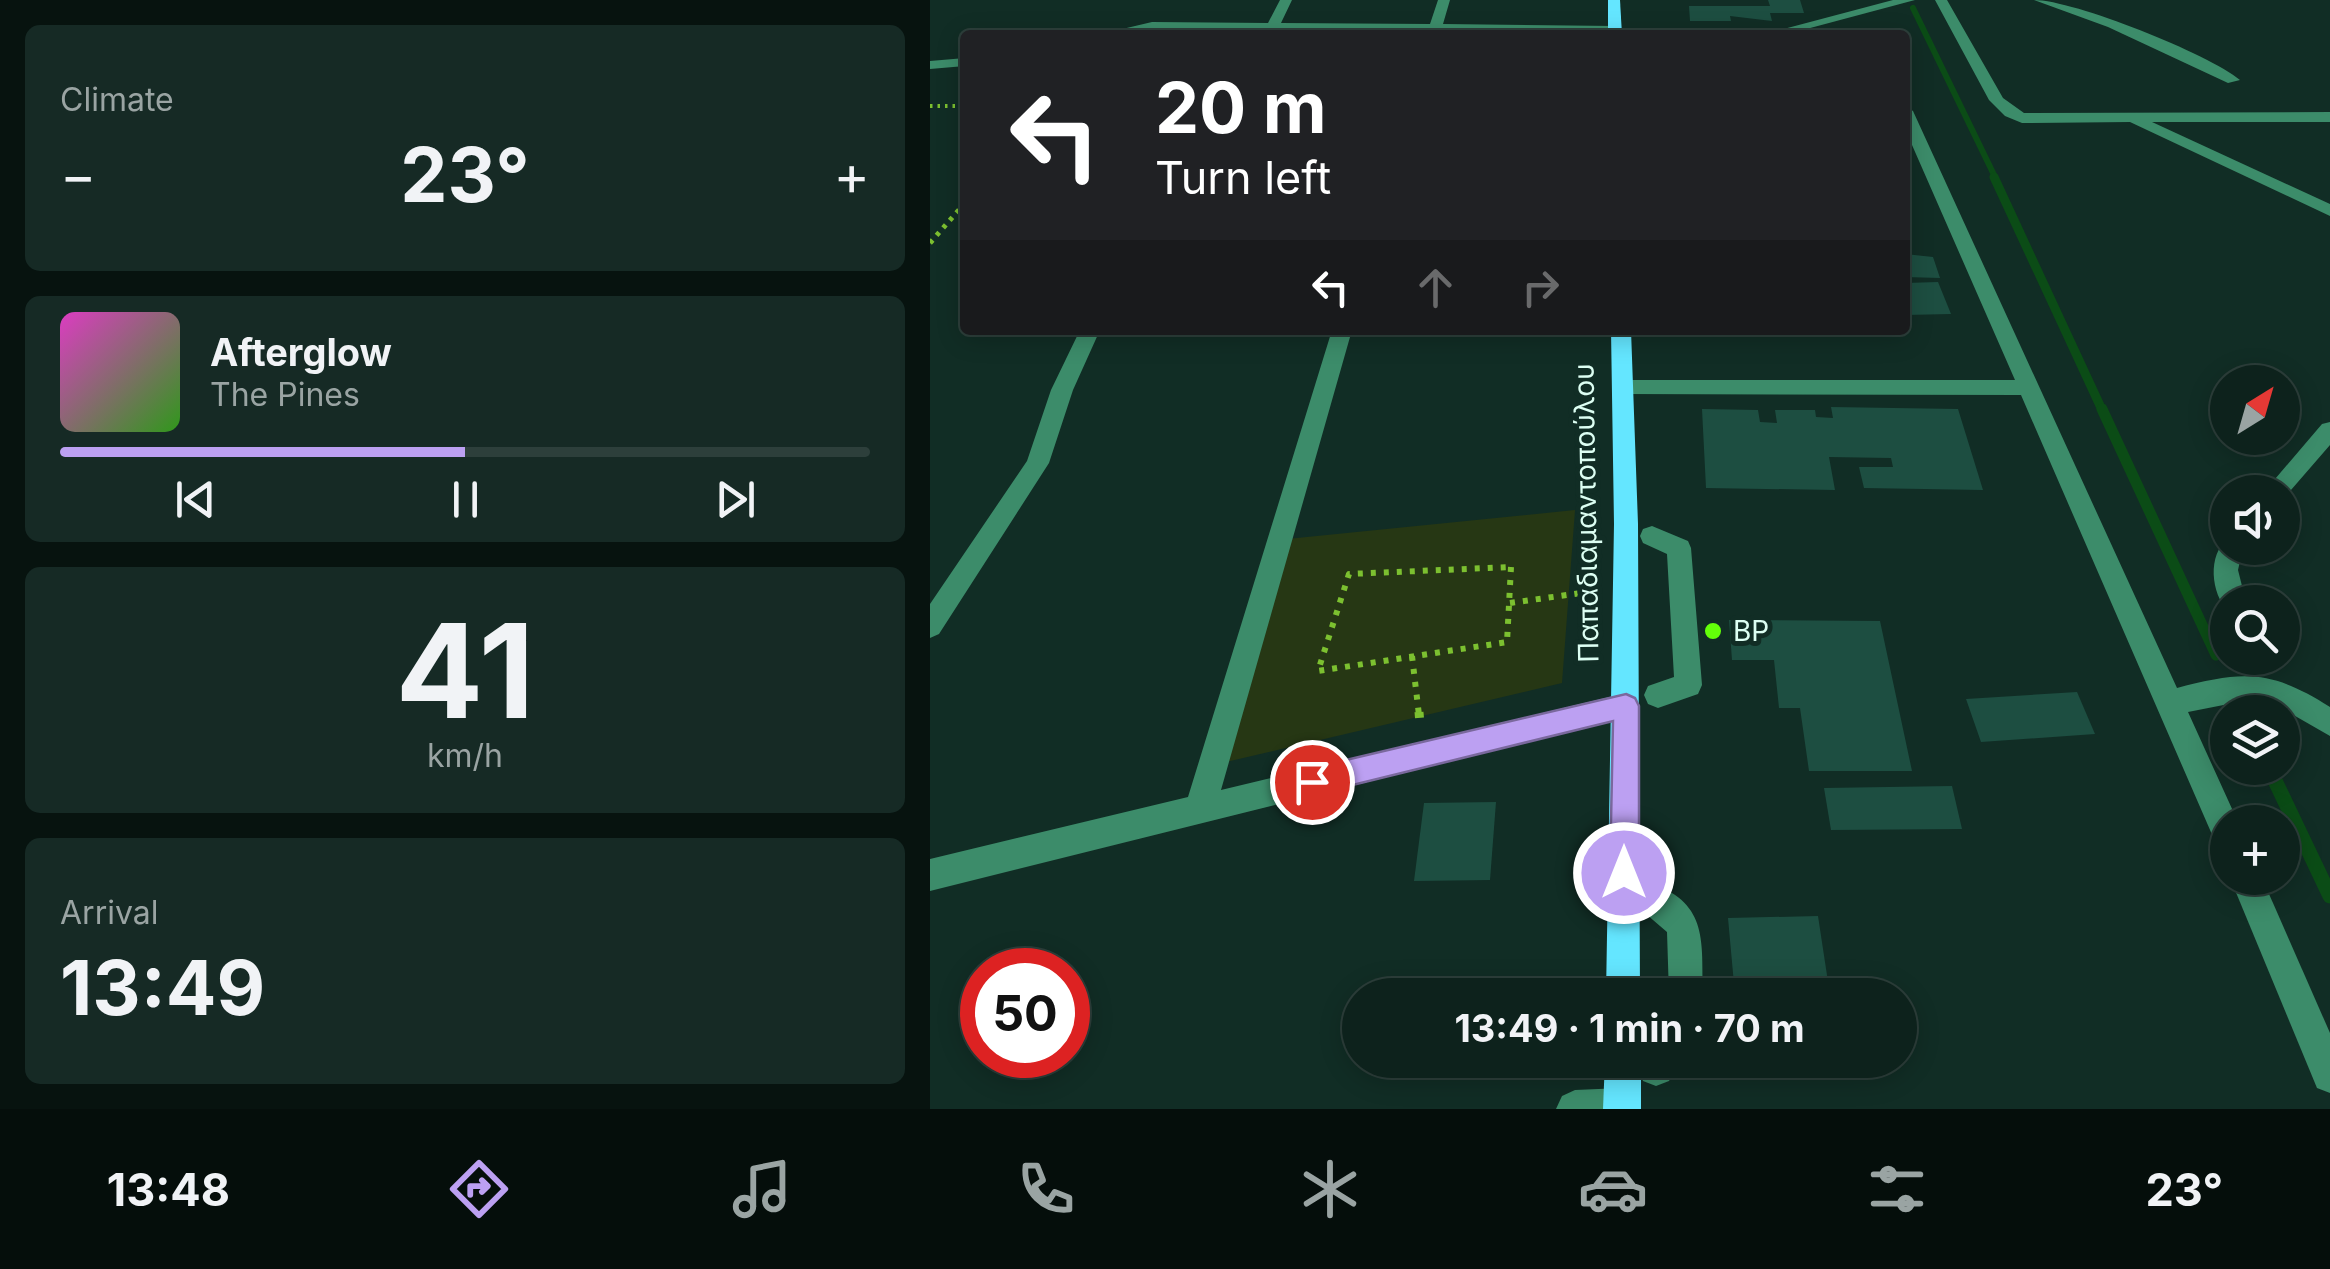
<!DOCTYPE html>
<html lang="en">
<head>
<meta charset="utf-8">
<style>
	body { margin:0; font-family:Inter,sans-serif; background:#162a25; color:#f1f3f6; height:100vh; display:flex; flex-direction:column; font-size:38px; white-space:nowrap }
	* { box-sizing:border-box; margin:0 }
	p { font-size:32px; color:#9aa4a3 }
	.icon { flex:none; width:55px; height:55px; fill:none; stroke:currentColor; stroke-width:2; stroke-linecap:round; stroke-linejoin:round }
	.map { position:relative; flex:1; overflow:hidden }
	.drawer { display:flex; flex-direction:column; gap:25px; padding:25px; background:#07130f; width:930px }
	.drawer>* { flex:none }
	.top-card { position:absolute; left:30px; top:30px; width:950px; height:305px; border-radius:10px; box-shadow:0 5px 25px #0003,0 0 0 2px #2d3f3b; background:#202124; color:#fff; overflow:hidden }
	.needle { width:65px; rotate:37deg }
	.buttons { position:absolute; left:1280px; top:365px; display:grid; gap:20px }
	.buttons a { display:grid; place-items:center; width:90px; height:90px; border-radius:50%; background:#0d221c; box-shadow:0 5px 25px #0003,0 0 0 2px #2d3f3b; font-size:50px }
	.speed { position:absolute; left:30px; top:948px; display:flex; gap:20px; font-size:50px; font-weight:700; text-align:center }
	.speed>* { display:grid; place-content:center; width:130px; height:130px; border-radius:50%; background:#0d221c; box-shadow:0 5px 25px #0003,0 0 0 2px #2d3f3b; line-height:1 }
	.speed .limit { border:15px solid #d22; background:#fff; color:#111 }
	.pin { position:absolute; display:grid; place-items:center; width:85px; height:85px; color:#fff; margin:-42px; border:5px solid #fff; border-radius:50%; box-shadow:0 2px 10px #0007 }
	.me { position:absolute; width:110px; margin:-55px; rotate:0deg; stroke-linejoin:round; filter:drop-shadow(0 0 8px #0008) }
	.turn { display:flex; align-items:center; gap:35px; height:210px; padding:0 30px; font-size:45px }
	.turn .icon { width:130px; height:130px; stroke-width:2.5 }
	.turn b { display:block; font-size:70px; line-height:85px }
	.lanes { display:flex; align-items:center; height:95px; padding:0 30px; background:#0003; justify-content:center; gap:50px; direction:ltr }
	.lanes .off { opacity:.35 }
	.big { font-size:75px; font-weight:700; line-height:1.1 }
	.drawer .widget { flex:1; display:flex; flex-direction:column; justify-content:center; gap:15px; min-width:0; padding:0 35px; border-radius:15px; background:#162a25 }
	.drawer .dial { align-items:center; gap:0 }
	.dial b { font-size:130px; line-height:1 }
	.song { display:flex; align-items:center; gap:30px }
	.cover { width:120px; height:120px; border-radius:15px; background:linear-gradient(135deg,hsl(310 70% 55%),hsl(110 70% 35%)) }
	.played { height:10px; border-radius:5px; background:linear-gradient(90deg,#bca0f2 50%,#2d3f3b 50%) }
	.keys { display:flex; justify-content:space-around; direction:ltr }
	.heat { display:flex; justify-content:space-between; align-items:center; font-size:55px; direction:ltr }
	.trip { position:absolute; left:412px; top:978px; width:575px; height:100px; border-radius:50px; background:#0d221c; box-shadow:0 5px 25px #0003,0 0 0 2px #2d3f3b; font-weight:700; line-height:100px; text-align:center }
	.tab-bar { display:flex; height:160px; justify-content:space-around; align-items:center; background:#050e0b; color:#9aa4a3 }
	.tab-bar .icon { width:70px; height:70px }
	.tab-bar .on { color:#bca0f2 }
	.tab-bar b { font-size:45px; color:#f1f3f6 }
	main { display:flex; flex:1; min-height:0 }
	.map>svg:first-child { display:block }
	.green { fill:#263714 }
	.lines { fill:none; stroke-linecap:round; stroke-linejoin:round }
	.stream-far3 { stroke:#0b4c16; stroke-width:6 }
	.stream-far2 { stroke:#0b4c16; stroke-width:9 }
	.stream-far1 { stroke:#0b4c16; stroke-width:11 }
	.stream { stroke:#0b4c16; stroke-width:15 }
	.building { fill:#1d4e41 }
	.path-far3 { stroke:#7cc030; stroke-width:4; stroke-dasharray:2.5 5; stroke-linecap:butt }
	.path-far2 { stroke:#7cc030; stroke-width:5; stroke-dasharray:4 6; stroke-linecap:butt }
	.path-far1 { stroke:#7cc030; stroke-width:6; stroke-dasharray:5 8; stroke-linecap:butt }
	.path { stroke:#7cc030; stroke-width:9; stroke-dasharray:6 10; stroke-linecap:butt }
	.minor { fill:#3c8c6a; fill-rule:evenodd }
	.major { fill:#64e6ff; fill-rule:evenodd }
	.route { fill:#bca0f2; stroke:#7a689d; stroke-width:2.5 }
	.poi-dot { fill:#63ff09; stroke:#112d25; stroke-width:4 }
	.labels { text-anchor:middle; stroke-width:10; stroke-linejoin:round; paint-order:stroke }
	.street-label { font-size:28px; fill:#ddfff3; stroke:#112d25 }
	.poi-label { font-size:28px; fill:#ddfff3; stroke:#112d25; text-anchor:start }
</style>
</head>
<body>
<main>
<section class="drawer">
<div class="widget"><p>Climate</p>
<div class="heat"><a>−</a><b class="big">23°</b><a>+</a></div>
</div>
<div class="widget">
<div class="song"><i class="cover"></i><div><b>Afterglow</b><p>The Pines</p></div></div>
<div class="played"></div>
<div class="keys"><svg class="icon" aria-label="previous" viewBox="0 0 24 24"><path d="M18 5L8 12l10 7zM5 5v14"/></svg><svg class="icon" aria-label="pause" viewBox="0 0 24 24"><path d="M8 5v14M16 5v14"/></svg><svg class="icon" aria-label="next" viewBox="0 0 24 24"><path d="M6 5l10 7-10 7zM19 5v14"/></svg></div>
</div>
<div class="widget dial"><b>41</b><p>km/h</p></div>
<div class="widget"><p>Arrival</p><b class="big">13:49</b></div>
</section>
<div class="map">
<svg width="1400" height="1109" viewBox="0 0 1400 1109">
	<rect width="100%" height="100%" fill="#112d25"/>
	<path class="green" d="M645 510 632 683 279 766 347 540Z"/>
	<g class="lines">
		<path class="stream-far3" d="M983 8 1066 179"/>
		<path class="stream-far2" d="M1064 177 1173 412"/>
		<path class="stream-far1" d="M1172 409 1286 655"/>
		<path class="stream" d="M1339 768 1400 896"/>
	</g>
	<g class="building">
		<path d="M838 0H870L874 13H840L842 21 800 16 801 21H760L759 6H840Z"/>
		<path d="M975 254 1003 257 1010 278 975 277Z"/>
		<path d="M1008 282 1021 314 975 315V283Z"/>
		<path d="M901 407 1028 409 1053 490 934 488 929 467H963L961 458 899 457 905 490 776 488 772 409 828 410 830 422 847 423 845 410H885L886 417 903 418Z"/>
		<path d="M799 620 950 621 982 771H879L870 708H849L844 660H802Z"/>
		<path d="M1147 692 1165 734 1051 742 1036 699Z"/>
		<path d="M1022 786 1032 829 901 830 894 788Z"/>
		<path d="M566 802 560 880 484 881 494 803Z"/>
		<path d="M888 916 900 995H805L798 918Z"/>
	</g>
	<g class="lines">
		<path class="path-far3" d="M0 106H35"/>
		<path class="path-far2" d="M0 243 35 203"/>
		<g class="path-far1">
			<path d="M581 567 577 642 388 671 419 574Z"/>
			<path d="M580 603 665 591"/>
			<path d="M482 656 489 715"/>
		</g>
		<path class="path" d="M489 712 490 724"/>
		<g class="minor">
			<path d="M350 0H362L351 23 500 24 508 0H520L513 24 685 26 692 30 685 34 347 31 345 35H331L333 31 222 30 167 35 222 22 338 23Z"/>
			<path d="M963 0H985L854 35H831Z"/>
			<path d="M1005 0H1017L1073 98 1094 113 1400 112V122H1222L1400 204V216L1200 122 1092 123 1075 116 1059 100Z"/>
			<path d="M1104 0C1144 0 1279 54 1310 80L1298 83 1178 27Z"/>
			<path d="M35 58V66L0 69V61Z"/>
			<path d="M975 106 983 111 1247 688C1313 671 1340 669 1400 707V736L1346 705 1324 699 1258 712 1308 822H1298V850L1287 846 1091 395 693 394 682 387 693 380H1085L975 129Z"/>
			<path d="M150 330H170L143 390 119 463 9 634 0 638V604L97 461 121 390Z"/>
			<path d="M402 330H422L291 790 696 693 706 697 710 706 706 715 0 891V859L258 797Z"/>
			<path d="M1400 422V445L1354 498 1352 492H1334L1392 424Z"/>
			<path d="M722 526 758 541 761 548 772 685 768 694 728 708 718 704 714 695 718 686 744 677 737 554 713 543 710 536 713 529Z"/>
			<path d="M1298 539V548H1313L1308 570 1316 602H1298V611C1281 594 1277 554 1298 539Z"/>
			<path d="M1300 878H1332L1400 1033V1093L1387 1088Z"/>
			<path d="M728 886C780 907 771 948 773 995H739L737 932 716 914 712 902 716 890Z"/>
			<path d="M711 1060H751L739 1081 726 1086 713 1081 708 1068Z"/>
			<path d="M692 1088 705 1094 710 1109H626L632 1096 645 1090Z"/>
		</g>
		<g class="major">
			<path d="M678 0H690L692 35H678Z"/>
			<path d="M681 330H701L708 524 710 995H676L684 524Z"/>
			<path d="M675 1060H711V1109H673Z"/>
		</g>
	</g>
	<path class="route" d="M696 694 705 698 709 706V873L705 884 694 888 684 884 680 873 683 721 382 795 372 791 368 782 372 772 382 768Z"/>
	<circle class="poi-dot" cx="783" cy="631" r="10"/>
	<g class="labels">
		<g class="street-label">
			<text transform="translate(656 513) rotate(-91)" y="10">Παπαδιαμαντοπούλου</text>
		</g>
		<g class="poi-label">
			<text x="803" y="641">BP</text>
		</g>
	</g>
</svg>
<div class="buttons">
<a><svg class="needle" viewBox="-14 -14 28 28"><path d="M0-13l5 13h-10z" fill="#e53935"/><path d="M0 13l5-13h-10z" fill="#9aa4a3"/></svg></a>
<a><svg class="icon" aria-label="sound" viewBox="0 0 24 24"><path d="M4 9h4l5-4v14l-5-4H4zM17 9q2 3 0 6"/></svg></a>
<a><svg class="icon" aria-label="search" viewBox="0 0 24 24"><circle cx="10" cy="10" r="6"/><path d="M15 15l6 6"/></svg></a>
<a><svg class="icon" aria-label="layers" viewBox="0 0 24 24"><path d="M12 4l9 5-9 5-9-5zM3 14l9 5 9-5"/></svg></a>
<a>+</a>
</div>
<div class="speed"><div class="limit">50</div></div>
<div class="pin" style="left:382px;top:782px;background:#d93025"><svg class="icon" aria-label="arrive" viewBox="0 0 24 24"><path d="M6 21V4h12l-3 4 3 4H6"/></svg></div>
<svg class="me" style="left:694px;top:873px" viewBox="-20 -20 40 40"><circle r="17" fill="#bca0f2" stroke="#fff" stroke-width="3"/><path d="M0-11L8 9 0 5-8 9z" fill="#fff"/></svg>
<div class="trip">13:49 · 1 min · 70 m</div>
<div class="top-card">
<div class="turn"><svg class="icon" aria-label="left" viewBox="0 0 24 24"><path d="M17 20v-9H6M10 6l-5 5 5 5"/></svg><div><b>20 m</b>Turn left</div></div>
<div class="lanes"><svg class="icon" aria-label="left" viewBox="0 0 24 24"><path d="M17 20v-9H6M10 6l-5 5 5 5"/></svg><svg class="icon off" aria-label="ahead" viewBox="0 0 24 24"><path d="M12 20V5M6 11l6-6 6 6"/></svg><svg class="icon off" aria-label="right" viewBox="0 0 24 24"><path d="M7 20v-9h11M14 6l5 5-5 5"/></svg></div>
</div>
</div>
</main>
<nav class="tab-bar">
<b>13:48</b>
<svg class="icon on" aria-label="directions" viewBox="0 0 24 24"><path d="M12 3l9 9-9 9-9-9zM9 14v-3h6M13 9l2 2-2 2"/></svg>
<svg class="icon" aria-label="music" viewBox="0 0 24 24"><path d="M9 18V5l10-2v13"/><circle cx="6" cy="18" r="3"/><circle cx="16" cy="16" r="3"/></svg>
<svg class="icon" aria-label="phone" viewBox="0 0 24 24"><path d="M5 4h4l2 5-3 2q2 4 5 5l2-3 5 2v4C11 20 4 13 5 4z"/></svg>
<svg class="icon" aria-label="climate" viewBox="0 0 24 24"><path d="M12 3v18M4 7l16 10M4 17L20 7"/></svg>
<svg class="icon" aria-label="car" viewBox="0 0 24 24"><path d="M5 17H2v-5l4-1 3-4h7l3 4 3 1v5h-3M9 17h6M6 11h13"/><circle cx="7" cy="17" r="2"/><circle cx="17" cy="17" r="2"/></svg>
<svg class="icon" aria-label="filters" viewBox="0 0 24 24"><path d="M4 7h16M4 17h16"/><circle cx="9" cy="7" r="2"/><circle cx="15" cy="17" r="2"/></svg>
<b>23°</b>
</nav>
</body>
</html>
